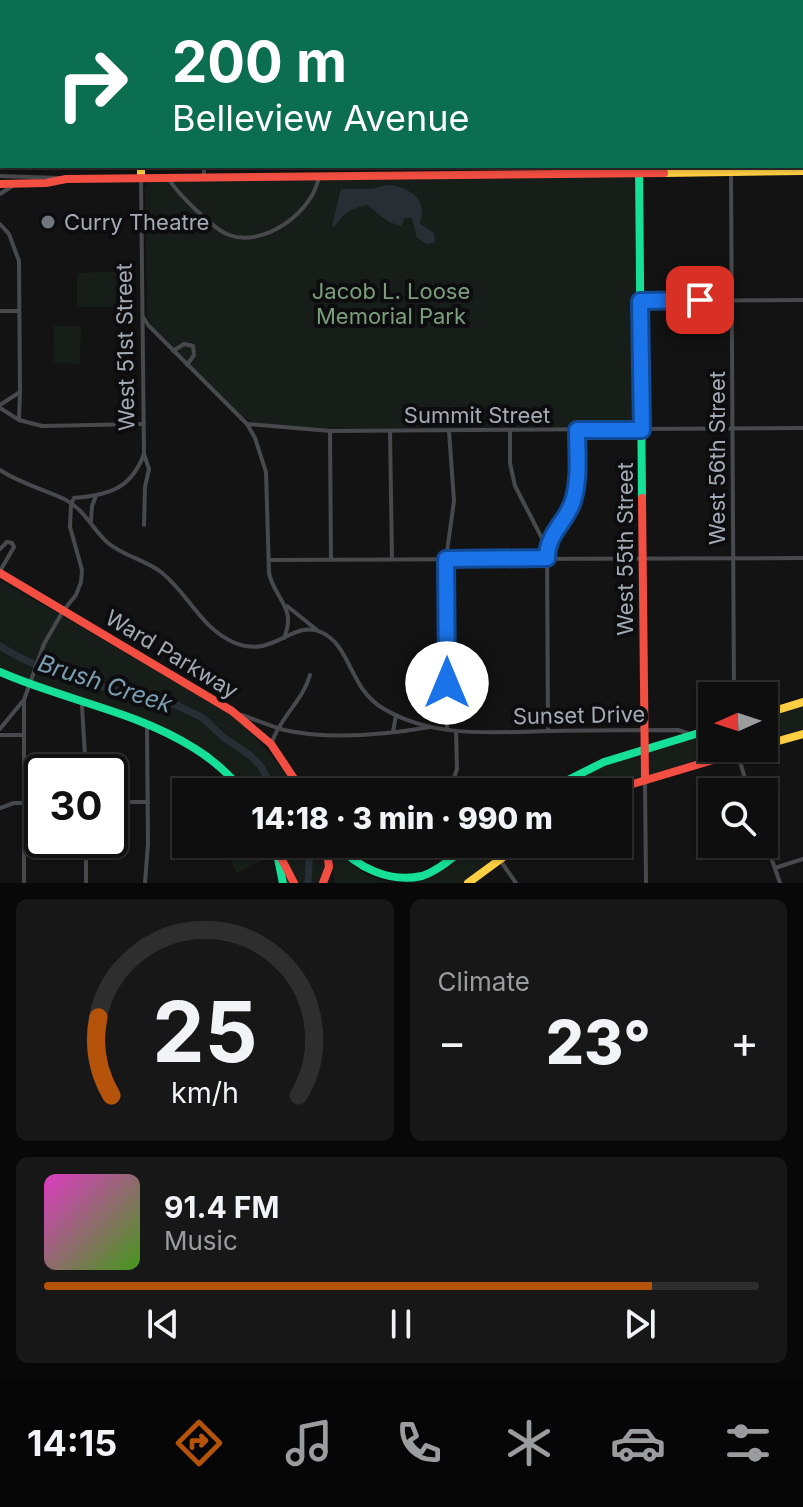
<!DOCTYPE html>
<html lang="en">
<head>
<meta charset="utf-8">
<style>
	body { margin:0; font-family:Inter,sans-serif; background:#171717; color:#f1f3f6; height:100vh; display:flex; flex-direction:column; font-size:30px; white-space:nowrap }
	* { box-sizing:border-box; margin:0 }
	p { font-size:26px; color:#9b9c9e }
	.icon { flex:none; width:44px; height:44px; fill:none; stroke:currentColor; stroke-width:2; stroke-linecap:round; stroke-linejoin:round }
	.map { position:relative; height:883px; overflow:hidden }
	.details { display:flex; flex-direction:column; gap:16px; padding:16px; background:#080808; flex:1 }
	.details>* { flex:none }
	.hud { position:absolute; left:0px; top:0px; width:804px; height:168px; box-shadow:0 2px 6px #0004,0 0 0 2px #2e2e2e; background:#0b6e4f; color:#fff; overflow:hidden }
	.needle { width:52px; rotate:267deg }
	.controls { position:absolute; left:698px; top:682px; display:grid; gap:16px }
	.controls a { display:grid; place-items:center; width:80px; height:80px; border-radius:0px; background:#0e0e0e; box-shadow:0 2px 6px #0004,0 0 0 2px #2e2e2e; font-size:40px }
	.speed { position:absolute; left:24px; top:754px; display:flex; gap:16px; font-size:40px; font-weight:700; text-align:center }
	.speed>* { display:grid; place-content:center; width:104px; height:104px; border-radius:50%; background:#0e0e0e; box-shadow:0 2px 6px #0004,0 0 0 2px #2e2e2e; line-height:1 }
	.speed .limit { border:4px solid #111; border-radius:12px; background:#fff; color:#111 }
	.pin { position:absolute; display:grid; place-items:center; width:68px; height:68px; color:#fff; margin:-34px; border-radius:16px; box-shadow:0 4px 12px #0006 }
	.me { position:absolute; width:88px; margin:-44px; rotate:0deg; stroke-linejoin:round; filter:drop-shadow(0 0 6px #0008) }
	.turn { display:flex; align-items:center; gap:28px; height:168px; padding:0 40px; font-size:36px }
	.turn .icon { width:104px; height:104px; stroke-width:2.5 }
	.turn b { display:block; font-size:56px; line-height:68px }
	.big { font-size:60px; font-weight:800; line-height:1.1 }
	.details .card { flex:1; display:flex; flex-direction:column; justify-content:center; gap:12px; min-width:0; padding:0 28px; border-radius:12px; background:#171717 }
	.details .dial { align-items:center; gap:0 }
	.dial svg { height:208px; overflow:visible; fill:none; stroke:#2e2e2e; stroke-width:7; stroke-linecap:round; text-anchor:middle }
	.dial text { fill:#f1f3f6; stroke:none }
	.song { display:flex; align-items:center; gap:24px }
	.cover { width:96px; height:96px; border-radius:12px; background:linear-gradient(135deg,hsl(310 70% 55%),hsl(100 70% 35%)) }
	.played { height:8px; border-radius:4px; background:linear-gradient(90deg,#b45309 85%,#2e2e2e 85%) }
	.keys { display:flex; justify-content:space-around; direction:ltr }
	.heat { display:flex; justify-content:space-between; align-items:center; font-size:44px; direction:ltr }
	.details .tiles { flex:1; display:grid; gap:16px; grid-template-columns:1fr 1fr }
	.card:last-child { grid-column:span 2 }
	.trip { position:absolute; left:172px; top:778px; width:460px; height:80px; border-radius:0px; background:#0e0e0e; box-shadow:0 2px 6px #0004,0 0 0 2px #2e2e2e; font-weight:800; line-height:80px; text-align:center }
	.menu { display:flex; height:128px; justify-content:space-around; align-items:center; background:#060606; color:#9b9c9e }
	.menu .icon { width:56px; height:56px }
	.menu .active { color:#b45309 }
	.menu b { font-size:36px; color:#f1f3f6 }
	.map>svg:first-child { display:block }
	.green { fill:#171d18 }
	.water { fill:#272f34 }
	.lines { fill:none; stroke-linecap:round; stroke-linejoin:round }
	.river { stroke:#272f34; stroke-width:7 }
	.street { stroke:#47494c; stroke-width:4 }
	.fast { stroke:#16e098; stroke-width:8 }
	.slow { stroke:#ffcf43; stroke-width:8 }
	.jam { stroke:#f24e42; stroke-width:8 }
	.route-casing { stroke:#114b97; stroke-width:20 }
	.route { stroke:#1a73e8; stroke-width:14 }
	.poi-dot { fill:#71767c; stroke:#0d0d0f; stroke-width:3 }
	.labels { text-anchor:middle; stroke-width:8; stroke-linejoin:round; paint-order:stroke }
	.poi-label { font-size:22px; fill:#a4abb4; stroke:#0d0d0f; text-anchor:start }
	.park-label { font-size:22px; fill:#7c9f7b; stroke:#0d0d0f }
	.street-label { font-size:22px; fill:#a4abb4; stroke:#0d0d0f }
	.water-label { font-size:24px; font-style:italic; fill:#7a9db0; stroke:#0d0d0f }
</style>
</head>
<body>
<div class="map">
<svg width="803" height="883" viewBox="0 0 803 883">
	<rect width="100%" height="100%" fill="#131313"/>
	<g class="green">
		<path d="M636 177 639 426 636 427 331 429 256 424 241 416 153 327 147 316 145 187 150 182Z"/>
		<path d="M133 271 134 307H77V273Z"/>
		<path d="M54 326H81L80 364 53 363Z"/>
		<path d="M0 580 229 713C257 737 278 761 298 792H251C185 711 87 712 0 667Z"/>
		<path d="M803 706V731L764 742V717Z"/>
		<path d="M712 732V748L733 750 652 774 648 772V750Z"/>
		<path d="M640 754 641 774 639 777 598 792H548L579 775Z"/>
		<path d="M222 844H256L264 859 237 873Z"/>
		<path d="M280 844H324L327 857 321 883H297Z"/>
		<path d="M331 844H335C350 866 367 879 394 883H334Z"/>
		<path d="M477 844H516L464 883H404C433 878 453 861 477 844Z"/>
	</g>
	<path class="water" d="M388 185C402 186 423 194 422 212 422 216 420 220 420 224L434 233 435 243 427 244 417 238 412 218H405L401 226 389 222 367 205C351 208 343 214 334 227L332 226 341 189H371Z"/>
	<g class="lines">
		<g class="river">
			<path d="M0 646C49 678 118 690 174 704L203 718 223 737 251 756 260 765 275 792"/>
			<path d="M308 883 310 844"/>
		</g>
		<g class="street">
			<path d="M20 0V2"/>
			<path d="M295 0V2"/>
			<path d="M354 0V2"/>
			<path d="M414 0V2"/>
			<path d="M474 0V2"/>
			<path d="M534 0V2"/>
			<path d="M802 49H803"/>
			<path d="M0 53H2"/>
			<path d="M802 109H803"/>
			<path d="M0 116H2"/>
			<path d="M802 119 803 121"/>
			<path d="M204 166V176"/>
			<path d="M731 172 734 696"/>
			<path d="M0 176 59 178"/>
			<path d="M141 178 144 454 149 469 145 487 144 525"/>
			<path d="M169 179C177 193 213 229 229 235 264 248 315 211 319 175"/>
			<path d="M0 194 14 185"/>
			<path d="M0 224 9 234 19 261 20 392 0 405"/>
			<path d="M640 301 803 300"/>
			<path d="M0 311H19"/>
			<path d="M143 317 149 326 247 424 255 438 266 472 269 573C275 600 297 607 284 638"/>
			<path d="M173 351 184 344 193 346 194 355 187 365"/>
			<path d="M0 408 19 420 42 426 144 424"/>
			<path d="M19 420 20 392"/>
			<path d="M247 424 330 431 803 428"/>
			<path d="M510 430V463L515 486 547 548 548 731"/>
			<path d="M330 431 331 560"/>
			<path d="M390 431 392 559"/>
			<path d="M0 470C21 484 44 489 66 500 85 510 93 530 108 543 124 556 145 560 161 572 189 594 200 628 235 643 274 659 292 619 321 632 352 646 348 688 384 709 435 739 495 732 551 731 593 730 635 730 678 730L690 734"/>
			<path d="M91 521 92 506 96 496"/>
			<path d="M547 548C552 532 563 523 570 508 582 485 577 455 577 430"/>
			<path d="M0 549 7 542 12 543 14 547 0 571"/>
			<path d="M269 560 803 558"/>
			<path d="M287 606 317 630"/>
			<path d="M82 706 86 772"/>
			<path d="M242 715C256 720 270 726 284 730 330 740 384 735 430 727"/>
			<path d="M0 729 22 702"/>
			<path d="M447 730 446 559 454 501 449 431"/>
			<path d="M393 732 396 715"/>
			<path d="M0 735H22"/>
			<path d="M272 742C280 717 303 701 310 675"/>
			<path d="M736 748 749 792"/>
			<path d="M645 782 646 883"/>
			<path d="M449 792 457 769 456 731"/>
			<path d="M110 802H148"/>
			<path d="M0 808 14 803H42"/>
			<path d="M764 837 780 883"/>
			<path d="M86 840V883"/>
			<path d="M500 860 516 883"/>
			<path d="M775 868 803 859"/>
			<path d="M24 883V700L44 644 63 611 76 595 81 582 82 570 70 527 71 504 74 498C109 495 131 489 144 454"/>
			<path d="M145 883 148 844 147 727"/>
		</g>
		<g class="fast">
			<path d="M638 0V2"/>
			<path d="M639 166 642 498"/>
			<path d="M0 672C63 700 136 711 194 748 214 760 229 775 245 792"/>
			<path d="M544 792 604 762 712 729"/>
			<path d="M275 844 283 883"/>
			<path d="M337 844C357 868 390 883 422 876 440 870 455 855 470 844"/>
		</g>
		<g class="slow">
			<path d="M141 0V2"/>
			<path d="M141 166V178"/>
			<path d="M664 173 803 171"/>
			<path d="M764 714 803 702"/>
			<path d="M764 745 803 734"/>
			<path d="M468 883 521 844"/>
		</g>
		<g class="jam">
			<path d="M0 184 46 183 66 179 664 173"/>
			<path d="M642 498 645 780"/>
			<path d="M0 573 232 711 271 744 303 792"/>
			<path d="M606 792 753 748"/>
			<path d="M279 854 294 883"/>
			<path d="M323 883 329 867 326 844"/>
		</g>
	</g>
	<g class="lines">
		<g class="route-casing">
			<path id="route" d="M447 683 446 559 547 558C547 533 566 523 573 501 580 479 577 452 577 430H642L640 301 700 300"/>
		</g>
		<use href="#route" class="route"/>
	</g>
	<circle class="poi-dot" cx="48" cy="222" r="8"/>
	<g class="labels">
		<g class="poi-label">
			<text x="64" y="230">Curry Theatre</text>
		</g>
		<g class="park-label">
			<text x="391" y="299">Jacob L. Loose<tspan x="391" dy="25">Memorial Park</tspan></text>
		</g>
		<g class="street-label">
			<text transform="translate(125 347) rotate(-91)" y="8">West 51st Street</text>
			<text x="477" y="423">Summit Street</text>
			<text transform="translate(717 458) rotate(-90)" y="8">West 56th Street</text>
			<text transform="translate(625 549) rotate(-90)" y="8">West 55th Street</text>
			<text transform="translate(172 654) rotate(31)" y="8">Ward Parkway</text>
			<text transform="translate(579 715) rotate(-1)" y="8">Sunset Drive</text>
		</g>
		<g class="water-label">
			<text transform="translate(105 684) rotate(18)" y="8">Brush Creek</text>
		</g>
	</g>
</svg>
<div class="controls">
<a><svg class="needle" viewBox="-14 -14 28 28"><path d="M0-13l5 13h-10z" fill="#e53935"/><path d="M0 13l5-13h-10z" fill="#9b9c9e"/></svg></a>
<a><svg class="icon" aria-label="search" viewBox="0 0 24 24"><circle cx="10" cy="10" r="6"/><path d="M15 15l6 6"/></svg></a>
</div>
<div class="speed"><div class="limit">30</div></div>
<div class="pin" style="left:700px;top:300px;background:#d93025"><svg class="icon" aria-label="arrive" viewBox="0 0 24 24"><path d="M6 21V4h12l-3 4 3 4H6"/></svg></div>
<svg class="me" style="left:447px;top:683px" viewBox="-20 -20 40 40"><circle r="19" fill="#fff"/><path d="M0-13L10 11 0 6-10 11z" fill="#1a73e8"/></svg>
<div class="trip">14:18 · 3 min · 990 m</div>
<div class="hud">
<div class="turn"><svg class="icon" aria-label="right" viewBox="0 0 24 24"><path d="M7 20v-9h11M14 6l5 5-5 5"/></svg><div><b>200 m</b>Belleview Avenue</div></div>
</div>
</div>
<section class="details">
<div class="tiles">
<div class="card dial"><svg viewBox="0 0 100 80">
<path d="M14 69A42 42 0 1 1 86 69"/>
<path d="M14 69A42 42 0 0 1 9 39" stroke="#b45309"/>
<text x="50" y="56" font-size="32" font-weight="700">25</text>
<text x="50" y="72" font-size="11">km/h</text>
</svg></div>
<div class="card"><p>Climate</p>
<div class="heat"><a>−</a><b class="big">23°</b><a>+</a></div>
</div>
<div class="card">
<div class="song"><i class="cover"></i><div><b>91.4 FM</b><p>Music</p></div></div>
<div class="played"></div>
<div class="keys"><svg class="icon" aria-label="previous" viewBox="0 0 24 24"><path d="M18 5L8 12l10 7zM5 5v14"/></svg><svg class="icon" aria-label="pause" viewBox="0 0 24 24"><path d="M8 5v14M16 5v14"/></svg><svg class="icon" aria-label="next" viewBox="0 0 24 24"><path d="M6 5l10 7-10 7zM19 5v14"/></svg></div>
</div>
</div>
</section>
<nav class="menu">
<b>14:15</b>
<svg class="icon active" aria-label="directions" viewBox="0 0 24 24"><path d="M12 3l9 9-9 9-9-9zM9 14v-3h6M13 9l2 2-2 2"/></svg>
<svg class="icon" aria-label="music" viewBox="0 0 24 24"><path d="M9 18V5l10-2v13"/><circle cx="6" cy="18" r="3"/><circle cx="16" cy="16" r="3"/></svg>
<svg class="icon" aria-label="phone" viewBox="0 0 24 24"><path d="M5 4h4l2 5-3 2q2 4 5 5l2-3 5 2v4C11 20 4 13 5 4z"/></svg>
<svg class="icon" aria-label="climate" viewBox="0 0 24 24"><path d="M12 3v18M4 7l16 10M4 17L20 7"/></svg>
<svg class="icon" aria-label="car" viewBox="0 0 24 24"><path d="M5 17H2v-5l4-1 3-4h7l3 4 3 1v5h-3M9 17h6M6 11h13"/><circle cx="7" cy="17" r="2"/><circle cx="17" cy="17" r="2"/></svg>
<svg class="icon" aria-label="filters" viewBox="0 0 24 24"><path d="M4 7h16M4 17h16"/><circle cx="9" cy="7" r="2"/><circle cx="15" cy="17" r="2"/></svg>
</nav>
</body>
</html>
